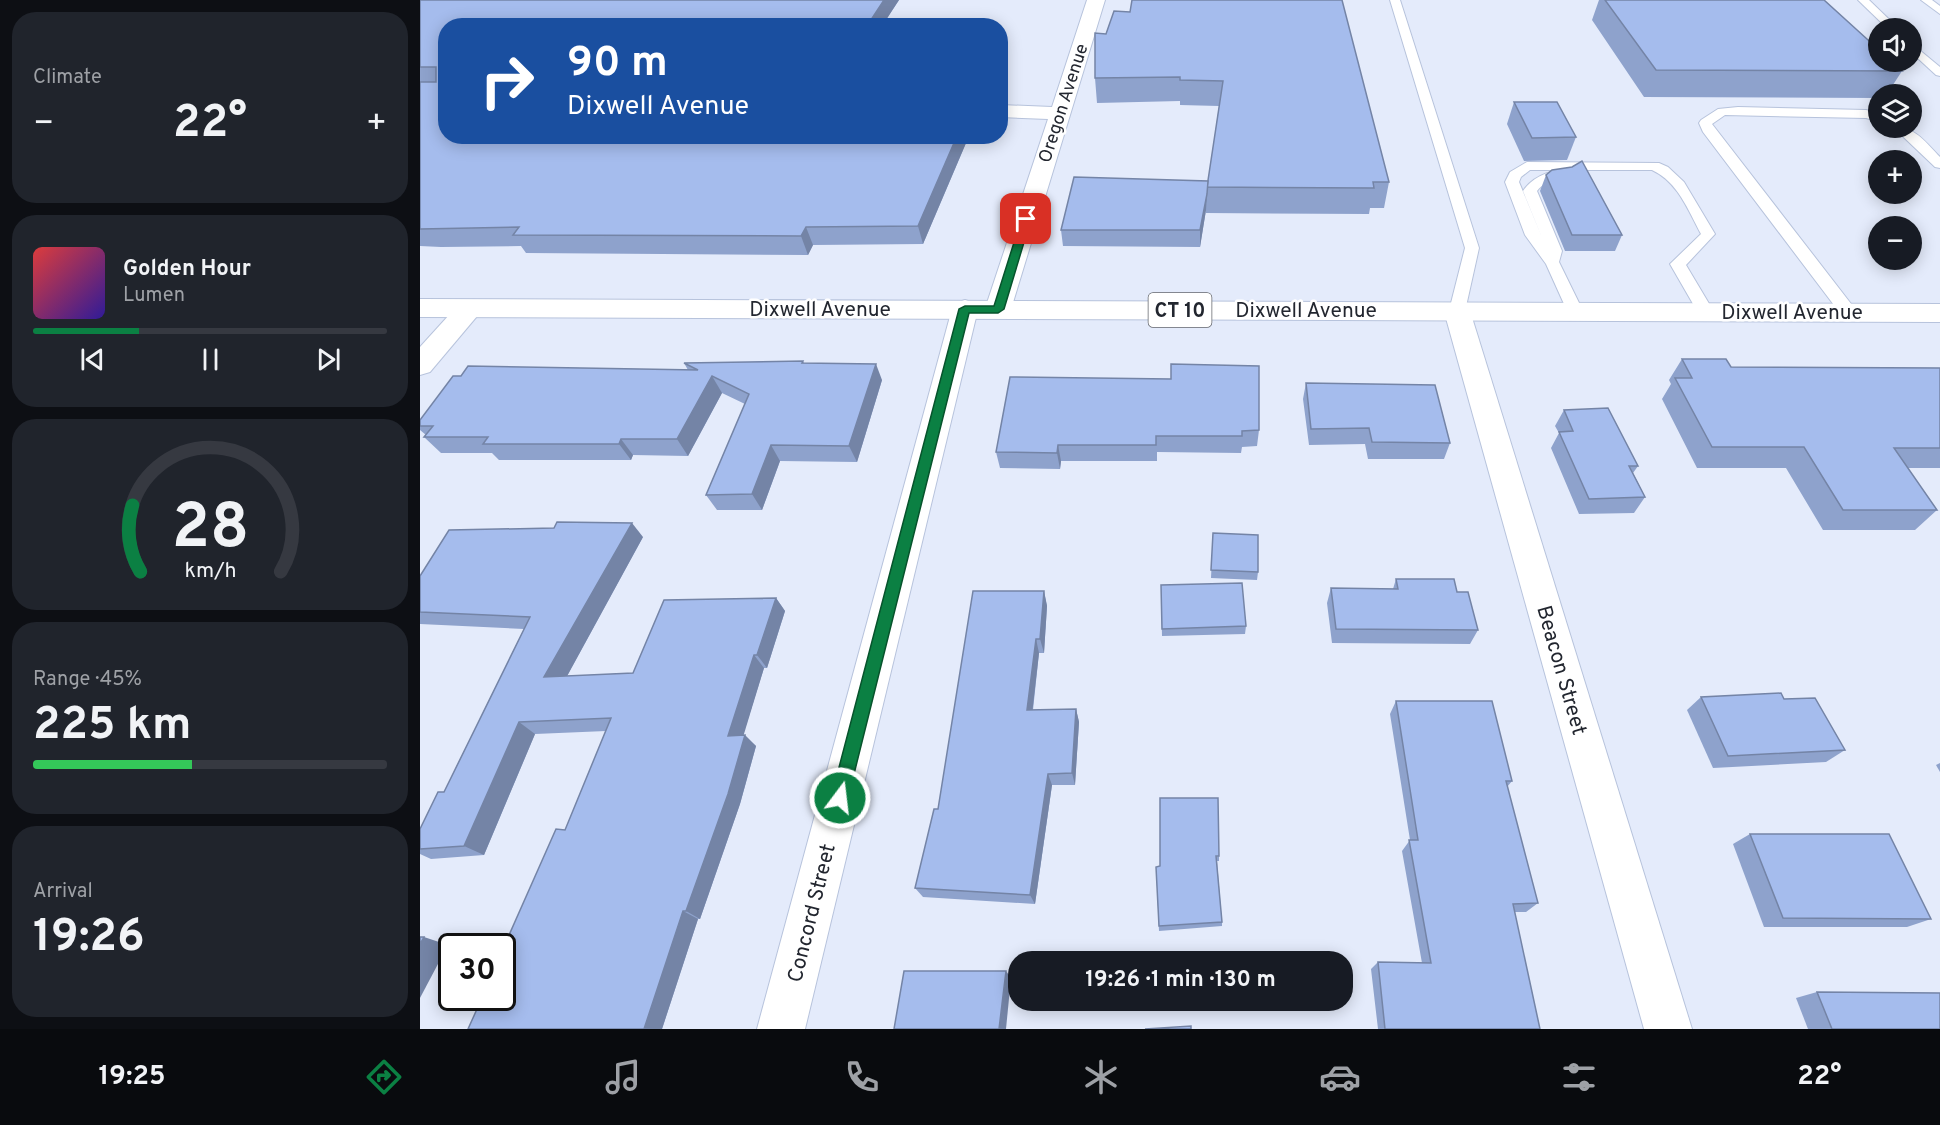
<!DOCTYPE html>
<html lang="en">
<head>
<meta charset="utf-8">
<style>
	body { margin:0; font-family:Overpass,sans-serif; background:#20242c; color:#f1f3f6; height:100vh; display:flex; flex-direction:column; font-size:22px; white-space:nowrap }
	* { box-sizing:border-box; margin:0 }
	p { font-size:20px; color:#9ea1a6 }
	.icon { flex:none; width:33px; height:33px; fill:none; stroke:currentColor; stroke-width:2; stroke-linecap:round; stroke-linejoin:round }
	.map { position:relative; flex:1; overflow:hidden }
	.side { display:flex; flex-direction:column; gap:12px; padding:12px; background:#0d0f14; width:420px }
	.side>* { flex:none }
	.banner { position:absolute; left:18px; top:18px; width:570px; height:126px; border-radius:24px; box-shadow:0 3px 15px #0003; background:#1a4fa0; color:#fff; overflow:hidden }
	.tools { position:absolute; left:1448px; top:18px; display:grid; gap:12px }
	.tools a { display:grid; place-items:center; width:54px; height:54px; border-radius:50%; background:#171b24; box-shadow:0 3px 15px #0003; font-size:30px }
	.speed { position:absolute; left:18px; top:933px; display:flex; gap:12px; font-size:30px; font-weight:700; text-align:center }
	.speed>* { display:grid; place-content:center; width:78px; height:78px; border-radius:50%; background:#171b24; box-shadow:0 3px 15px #0003; line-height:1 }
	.speed .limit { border:3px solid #111; border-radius:9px; background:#fff; color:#111 }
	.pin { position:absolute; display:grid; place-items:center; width:51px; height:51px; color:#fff; margin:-26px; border-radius:12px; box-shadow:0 3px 9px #0006 }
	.me { position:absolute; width:66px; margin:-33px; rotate:15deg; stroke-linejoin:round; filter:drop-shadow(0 0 4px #0008) }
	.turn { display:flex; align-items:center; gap:21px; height:126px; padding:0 30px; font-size:27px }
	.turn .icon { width:78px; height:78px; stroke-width:2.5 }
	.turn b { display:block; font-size:42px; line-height:51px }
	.big { font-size:45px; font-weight:700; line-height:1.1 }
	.side .widget { flex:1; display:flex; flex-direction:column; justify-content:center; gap:9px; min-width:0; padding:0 21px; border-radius:24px; background:#20242c }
	.side .dial { align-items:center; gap:0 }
	.dial svg { height:156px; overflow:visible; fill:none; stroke:#363941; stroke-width:7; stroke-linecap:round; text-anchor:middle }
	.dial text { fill:#f1f3f6; stroke:none }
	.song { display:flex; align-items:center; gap:18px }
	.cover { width:72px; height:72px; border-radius:9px; background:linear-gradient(135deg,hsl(0 70% 55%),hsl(250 70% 35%)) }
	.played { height:6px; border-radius:3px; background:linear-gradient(90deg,#0b8043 30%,#363941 30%) }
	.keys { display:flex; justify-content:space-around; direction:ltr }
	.heat { display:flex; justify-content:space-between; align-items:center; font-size:33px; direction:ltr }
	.charge { height:9px; border-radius:4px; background:linear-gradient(90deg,#34c759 45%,#363941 0) }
	.trip { position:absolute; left:588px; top:951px; width:345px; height:60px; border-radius:24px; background:#171b24; box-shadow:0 3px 15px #0003; font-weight:700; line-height:60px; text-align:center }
	.dock { display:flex; height:96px; justify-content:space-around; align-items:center; background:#090b0e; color:#9ea1a6 }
	.dock .icon { width:42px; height:42px }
	.dock .active { color:#0b8043 }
	.dock b { font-size:27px; color:#f1f3f6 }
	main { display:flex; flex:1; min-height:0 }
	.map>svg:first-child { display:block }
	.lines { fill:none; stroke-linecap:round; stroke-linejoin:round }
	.service-casing { stroke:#b7c3dc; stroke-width:2 }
	.minor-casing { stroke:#b7c3dc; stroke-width:2 }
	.primary-casing { stroke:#b7c3dc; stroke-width:2 }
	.service { fill:#fff; fill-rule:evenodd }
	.minor { fill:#fff; fill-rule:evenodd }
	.primary { fill:#fff; fill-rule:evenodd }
	.wall { fill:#8ea2cc }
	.shaded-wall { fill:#7484a6 }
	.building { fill:#a5bced; stroke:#7484a6; stroke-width:1.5 }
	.route { fill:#0b8043; stroke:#07532c; stroke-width:1.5 }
	.labels { text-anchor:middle; stroke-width:5; stroke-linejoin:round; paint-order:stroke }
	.far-street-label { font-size:18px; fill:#22262f; stroke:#fff }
	.shield { fill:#fff; stroke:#64676d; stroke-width:1.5 }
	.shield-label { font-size:20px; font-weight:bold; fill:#22262f }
	.street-label { font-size:21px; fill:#22262f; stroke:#fff }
</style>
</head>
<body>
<main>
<section class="side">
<div class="widget"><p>Climate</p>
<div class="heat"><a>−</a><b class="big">22°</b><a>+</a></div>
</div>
<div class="widget">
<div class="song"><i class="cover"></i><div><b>Golden Hour</b><p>Lumen</p></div></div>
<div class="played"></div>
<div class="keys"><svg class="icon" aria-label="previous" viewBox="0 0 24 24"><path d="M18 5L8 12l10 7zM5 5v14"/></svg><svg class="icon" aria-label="pause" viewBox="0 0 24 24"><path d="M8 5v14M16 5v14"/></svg><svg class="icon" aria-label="next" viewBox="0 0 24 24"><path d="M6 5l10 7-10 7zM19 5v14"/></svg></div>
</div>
<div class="widget dial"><svg viewBox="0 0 100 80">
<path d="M14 69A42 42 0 1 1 86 69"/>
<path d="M14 69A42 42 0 0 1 10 35" stroke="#0b8043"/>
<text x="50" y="56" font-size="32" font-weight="700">28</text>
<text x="50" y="72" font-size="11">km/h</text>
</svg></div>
<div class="widget"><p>Range · 45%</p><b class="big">225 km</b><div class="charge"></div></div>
<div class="widget"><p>Arrival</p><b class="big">19:26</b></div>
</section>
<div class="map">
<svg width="1520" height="1029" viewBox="0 0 1520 1029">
	<rect width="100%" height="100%" fill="#e4ebfb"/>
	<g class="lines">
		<g class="service-casing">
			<g id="service">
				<path d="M970 0H980L1059 248 1045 311 1037 316 1029 311 1045 248Z"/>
				<path d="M1438 0H1449L1478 28H1467Z"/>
				<path d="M1501 0H1512L1520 6V14Z"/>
				<path d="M1491 43 1520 67V76L1516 75 1491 52Z"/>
				<path d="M1318 107 1446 110 1458 113V121L1446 118 1305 115 1292 124 1435 309 1437 313 1435 317H1423L1283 132 1279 123 1281 120 1298 109Z"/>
				<path d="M1474 128C1495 126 1506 143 1520 157V168L1515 167Z"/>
				<path d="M1107 162 1239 163 1248 167 1264 182 1295 234 1266 265 1294 312 1292 316H1280L1250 264 1281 234C1268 210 1258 182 1232 170H1110L1101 177 1099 182 1123 240 1103 191C1112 177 1139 163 1154 176 1143 186 1127 177 1117 191L1142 251 1139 262 1163 311 1155 316 1149 315 1126 264 1105 235 1085 182 1090 172Z"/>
			</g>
		</g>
		<g class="minor-casing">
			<g id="minor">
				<path d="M667 0H685L591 309 587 315 578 318 569 315 565 309 628 119 580 117V105L632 107Z"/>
				<path d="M49 300 58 303 62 309 58 315 10 372 0 375V347L40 303Z"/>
				<path d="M545 300 554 303 558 309 385 1029H337L532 309 536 303Z"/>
				<path d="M1037 302 1046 305 1050 311 1272 1029H1224L1024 311 1028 305Z"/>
			</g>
		</g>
		<g class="primary-casing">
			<path id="primary" d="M0 299 1520 304V322L0 317Z"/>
		</g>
		<use href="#service" class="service"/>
		<use href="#minor" class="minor"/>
		<use href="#primary" class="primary"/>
	</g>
	<g class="wall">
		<path d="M0 0H479L462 26H26L546 143 503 244 393 245 388 255 106 253 101 246 21 247 0 246Z"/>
		<path d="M1179 0H1404L1482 71 1467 94H1458V98L1224 97 1172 20Z"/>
		<path d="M694 11 969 182 964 208H950L949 214 786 213V210L780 247 643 246 641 230 788 181 799 106 760 105V101L677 103 675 78 686 34Z"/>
		<path d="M1094 102 1156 137 1147 160 1104 161 1087 124Z"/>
		<path d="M1126 175 1202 235 1195 251H1145L1120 191Z"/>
		<path d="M1262 359 1311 367 1520 368V468H1488L1517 510 1495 530H1403L1366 468H1277L1242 399 1251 384 1249 380Z"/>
		<path d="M383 361 384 363 462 380 437 462 360 461 342 510H297L286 495 325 404 302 393 268 456 213 455 211 460H79L72 453H21L4 437 6 435 0 430V420L268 370 264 363Z"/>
		<path d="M590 377 839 430 837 446 822 447 821 453 737 452V461H641L640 469 580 468 576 452Z"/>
		<path d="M886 383 1030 443 1024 459H948L945 444 889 445 883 399Z"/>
		<path d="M1144 410 1218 466 1213 473 1225 497 1214 513 1159 514 1131 448 1139 433 1135 426Z"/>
		<path d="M793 533 838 572 837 580 791 578Z"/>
		<path d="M223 537 147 676 213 673 356 598 365 611 347 668H344L323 735 336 746 320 804 280 919H278L242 1029H48L145 830 186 731 115 734 64 855 11 859 0 854V829L24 792 104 629 0 624V576Z"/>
		<path d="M976 579 1037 592 1058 630 1050 644 912 643 907 603 911 588 973 589Z"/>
		<path d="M741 585 826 626 825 634 742 636Z"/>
		<path d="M624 591 627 606 624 653H619L613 710 656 709 659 722 655 785H632L615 904 503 897 495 888 518 809Z"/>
		<path d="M1281 697 1425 750 1406 762 1293 768 1267 710Z"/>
		<path d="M976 701 1092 781 1087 787 1118 903 1106 912H1094L1120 1029H958L951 969 958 962 1002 963 982 851 990 840 970 714Z"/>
		<path d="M1520 763V772L1516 765Z"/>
		<path d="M1330 834 1511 919 1487 927H1344L1313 844Z"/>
		<path d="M799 856V861H797L802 922V926L739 931 736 867Z"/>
		<path d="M1397 992 1520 1029H1388L1376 998Z"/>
	</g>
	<g class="shaded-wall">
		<path d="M464 0H479L462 26H447Z"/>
		<path d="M537 136H545L546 143 503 244 498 226Z"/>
		<path d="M787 194 786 210 780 247V230Z"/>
		<path d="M386 227 393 245 388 255 381 236Z"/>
		<path d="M456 364 462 380 437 462 429 446Z"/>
		<path d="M292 376 302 393 268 456 257 439Z"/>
		<path d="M201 439 213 455 211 460 199 444Z"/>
		<path d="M351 445 360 461 342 510 332 494Z"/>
		<path d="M638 445 641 461 640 469 637 453Z"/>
		<path d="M212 523 223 537 140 689 124 677Z"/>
		<path d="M624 591 627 606 624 653 620 639Z"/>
		<path d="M356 598 365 611 347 668 337 655Z"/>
		<path d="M616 639 619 653 611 723 607 710Z"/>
		<path d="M334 655 344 668 320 747 308 736Z"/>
		<path d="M656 709 659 722 655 785 652 773Z"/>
		<path d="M99 722 115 734 64 855 44 846Z"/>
		<path d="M325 735 336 746 320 804 280 919 266 911Z"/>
		<path d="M628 774 632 785 615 904 610 895Z"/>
		<path d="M263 911 278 919 242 1029H224Z"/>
		<path d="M4 937 28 945 0 998V944Z"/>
		<path d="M586 971 591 978 586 1029H579Z"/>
	</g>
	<g class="building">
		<path d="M0 0H464L447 26H26V136H537L498 226 386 227 381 236 93 235 99 227 0 229V82H16V67H0Z"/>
		<path d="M712 0H922L969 182H953L954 188 787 187 803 81 760 80V77L675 78V33L686 34 694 11 710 12Z"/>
		<path d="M1185 0H1404L1458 49V62H1472L1482 71 1236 70Z"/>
		<path d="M1094 102H1137L1156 137 1112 138Z"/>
		<path d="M1162 161 1202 235H1152L1126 175 1132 170 1152 167Z"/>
		<path d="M654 177 788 181 787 194 780 230H641Z"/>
		<path d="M1262 359H1306L1311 367 1520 368V448H1474L1517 510H1423L1384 447H1292L1255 378H1272Z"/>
		<path d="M383 361 382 363 456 364 429 446 351 445 332 494 286 495 329 394 292 376 257 439H201L199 444H63L68 437H4L13 426H0V420L33 376H41L48 366 278 370 264 363Z"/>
		<path d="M751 364 839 366V430L822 431V436H736V445H638L637 453 576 452 590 377 751 379Z"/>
		<path d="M886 383 1015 385 1030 443 952 442 949 428 891 429Z"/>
		<path d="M1188 408 1218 466H1209L1225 497 1169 499 1139 432 1153 431 1144 410Z"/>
		<path d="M137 522 212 523 124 677 213 673 244 600 356 598 337 655H334L308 736 325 735 308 794 266 911H263L224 1029H48L62 998H82V951L136 829 145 830 191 718 99 722 44 846 0 849V829L18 792H24L110 617 0 612V576L29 530 134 528Z"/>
		<path d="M793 533 838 535V572L791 570Z"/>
		<path d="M976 579H1034L1037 592H1048L1058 630 916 629 911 588 978 589Z"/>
		<path d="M822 583 826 626 742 629 741 585Z"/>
		<path d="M553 591H624L620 639H616L607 710 656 709 652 773 628 774 610 895 495 888 514 809H518Z"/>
		<path d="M1361 693 1364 699 1395 698 1425 750 1308 756 1281 697Z"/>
		<path d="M976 701H1072L1092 781H1086L1118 903 1093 904 1120 1029H965L958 962 1011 963 989 840H998Z"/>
		<path d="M740 798H798L799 856H796L802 922 739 926 736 867 740 866Z"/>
		<path d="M1330 834H1469L1511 919 1363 918Z"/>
		<path d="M0 937H4L0 944Z"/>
		<path d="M484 971H586L579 1029H474Z"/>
		<path d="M1397 992 1520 993V1029H1412Z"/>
		<path d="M771 1026V1029H725Z"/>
	</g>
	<path class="route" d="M602 217 611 219 584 309 578 313H549L428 798 426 805 420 807 414 805 411 798 539 309 545 306H574Z"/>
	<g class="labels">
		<g class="far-street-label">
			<text transform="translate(643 103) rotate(-72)" y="6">Oregon Avenue</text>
		</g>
		<rect class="shield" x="728.5" y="293" width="63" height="34" rx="4.5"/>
		<g class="shield-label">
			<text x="760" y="317">CT 10</text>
		</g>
		<g class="street-label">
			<text x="400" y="316">Dixwell Avenue</text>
			<text x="886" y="317">Dixwell Avenue</text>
			<text x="1372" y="319">Dixwell Avenue</text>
			<text transform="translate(1142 670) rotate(74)" y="7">Beacon Street</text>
			<text transform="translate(391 913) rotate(-76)" y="7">Concord Street</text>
		</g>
	</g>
</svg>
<div class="tools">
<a><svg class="icon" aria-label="sound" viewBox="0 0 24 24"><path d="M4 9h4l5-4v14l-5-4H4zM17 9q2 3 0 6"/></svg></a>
<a><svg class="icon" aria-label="layers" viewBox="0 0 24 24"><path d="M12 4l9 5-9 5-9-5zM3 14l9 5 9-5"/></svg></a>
<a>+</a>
<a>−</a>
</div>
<div class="speed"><div class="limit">30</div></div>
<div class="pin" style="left:606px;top:219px;background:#d93025"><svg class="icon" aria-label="arrive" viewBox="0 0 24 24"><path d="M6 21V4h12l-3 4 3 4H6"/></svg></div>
<svg class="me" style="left:420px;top:798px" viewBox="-20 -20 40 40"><circle r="17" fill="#0b8043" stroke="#fff" stroke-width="3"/><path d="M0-11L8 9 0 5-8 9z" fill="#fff"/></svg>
<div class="trip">19:26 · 1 min · 130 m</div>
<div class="banner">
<div class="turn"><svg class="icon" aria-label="right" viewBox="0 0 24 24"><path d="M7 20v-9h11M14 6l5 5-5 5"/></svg><div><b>90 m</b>Dixwell Avenue</div></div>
</div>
</div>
</main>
<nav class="dock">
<b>19:25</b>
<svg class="icon active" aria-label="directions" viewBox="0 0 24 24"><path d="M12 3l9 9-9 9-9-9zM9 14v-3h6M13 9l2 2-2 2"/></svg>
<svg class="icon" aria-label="music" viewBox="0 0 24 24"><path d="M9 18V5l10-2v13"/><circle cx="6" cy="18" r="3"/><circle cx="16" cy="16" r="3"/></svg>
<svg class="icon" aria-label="phone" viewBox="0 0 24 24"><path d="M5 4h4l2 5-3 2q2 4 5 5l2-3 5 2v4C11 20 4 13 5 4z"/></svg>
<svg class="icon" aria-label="climate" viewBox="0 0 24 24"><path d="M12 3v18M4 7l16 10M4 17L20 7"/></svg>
<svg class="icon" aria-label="car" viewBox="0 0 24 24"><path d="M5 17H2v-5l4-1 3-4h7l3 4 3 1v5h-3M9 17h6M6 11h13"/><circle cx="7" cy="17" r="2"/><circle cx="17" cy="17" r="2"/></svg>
<svg class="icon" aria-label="filters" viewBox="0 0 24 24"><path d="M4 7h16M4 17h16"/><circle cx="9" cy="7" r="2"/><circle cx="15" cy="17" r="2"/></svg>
<b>22°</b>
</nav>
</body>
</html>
